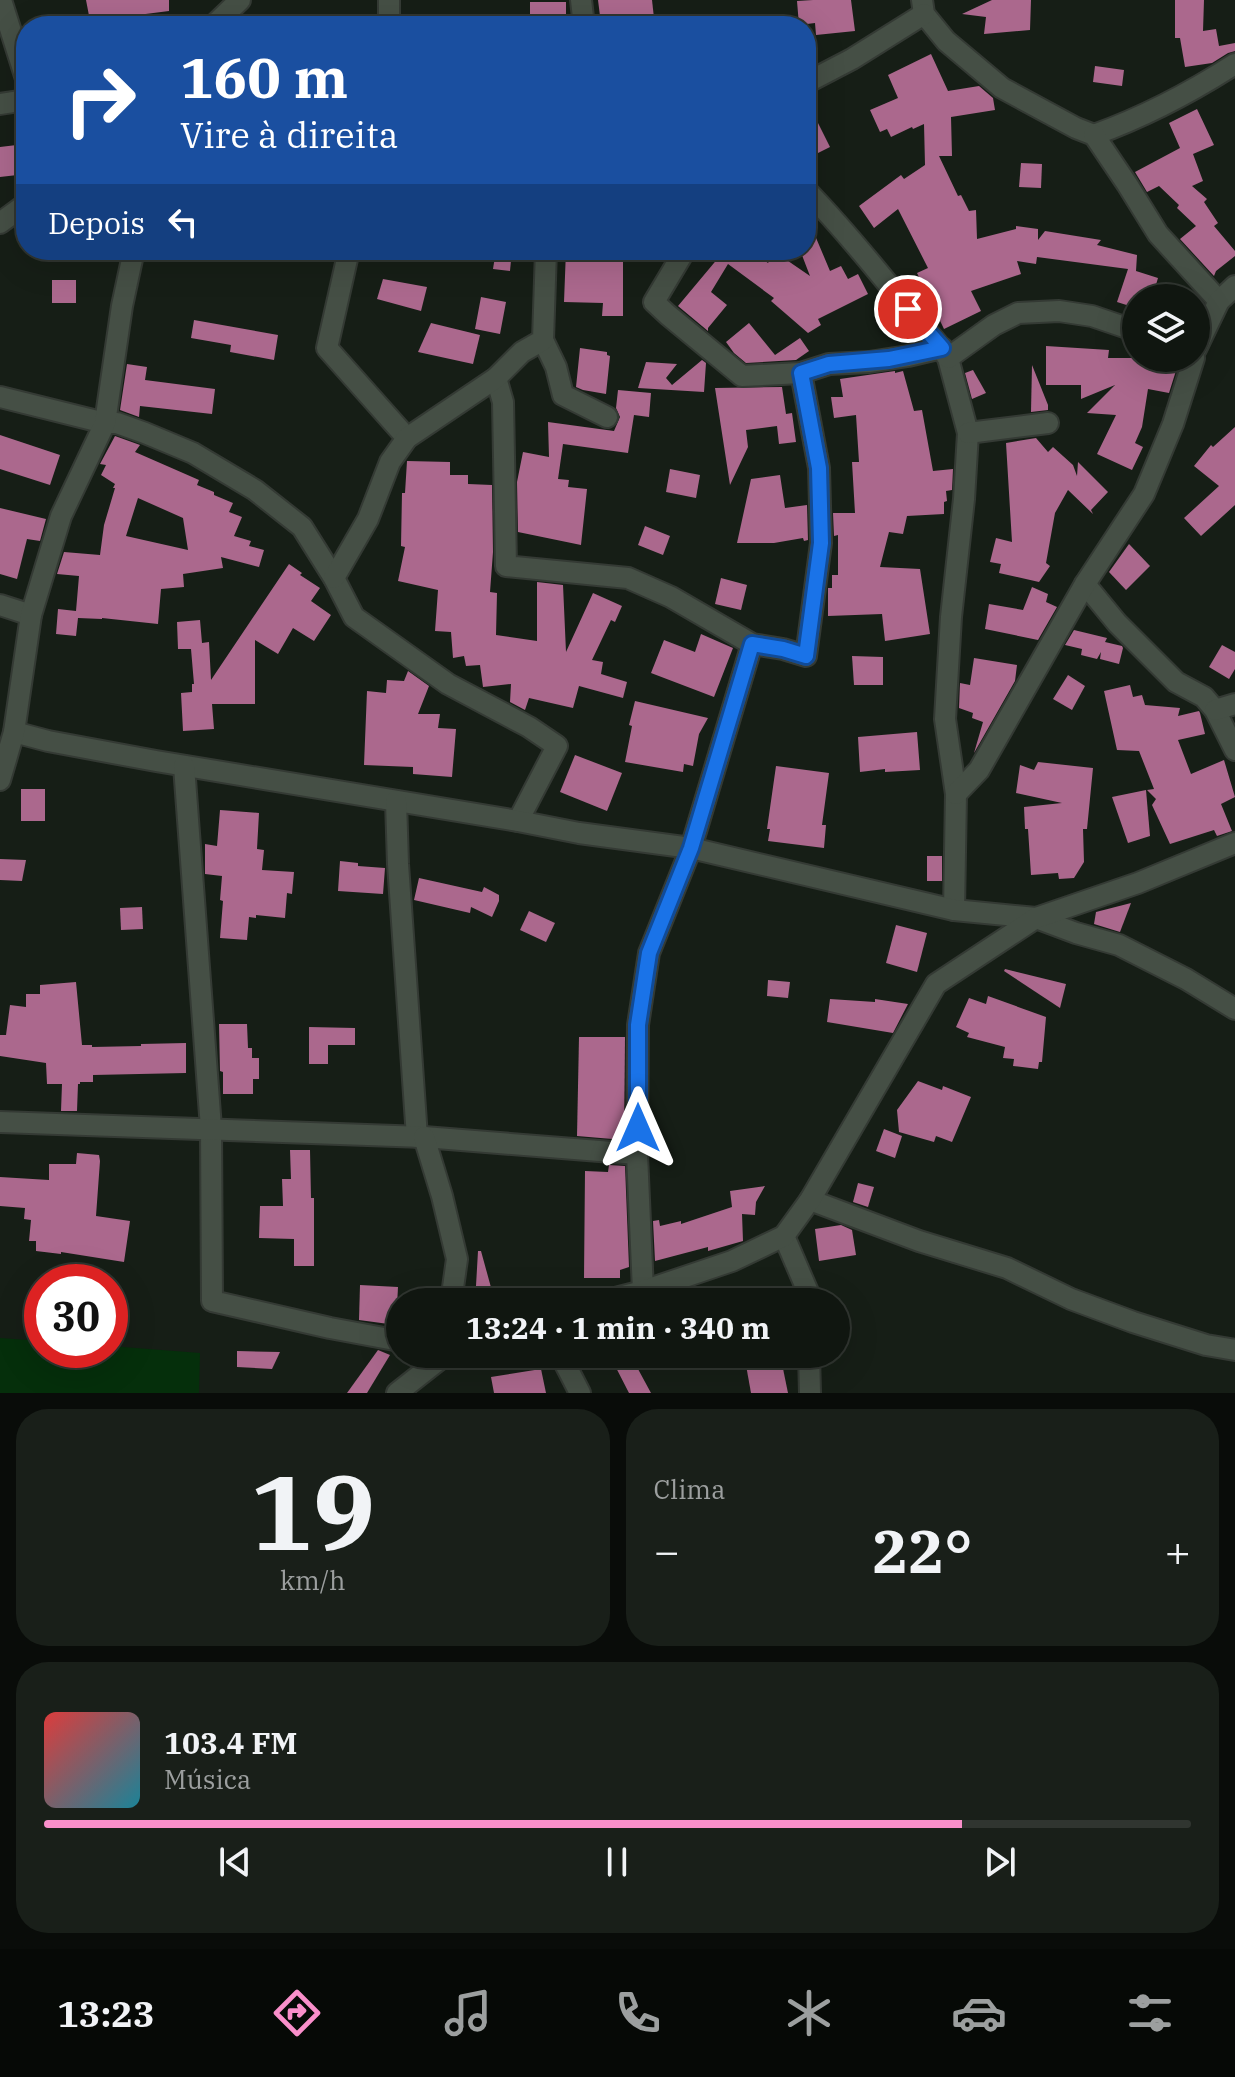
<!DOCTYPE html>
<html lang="pt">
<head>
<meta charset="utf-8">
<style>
	body { margin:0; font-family:"IBM Plex Serif",serif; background:#191f19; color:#f1f3f6; height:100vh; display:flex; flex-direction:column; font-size:30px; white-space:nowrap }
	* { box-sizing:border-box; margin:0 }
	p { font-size:26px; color:#9c9f9f }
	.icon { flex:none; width:44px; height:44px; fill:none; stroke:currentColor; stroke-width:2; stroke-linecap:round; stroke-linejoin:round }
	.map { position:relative; height:1393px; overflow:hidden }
	.side { display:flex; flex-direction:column; gap:16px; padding:16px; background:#090c09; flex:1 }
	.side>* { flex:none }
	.guide { position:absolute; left:16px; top:16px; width:800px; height:244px; border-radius:32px; box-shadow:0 8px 32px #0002,0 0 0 2px #303530; background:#1a4fa0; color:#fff; overflow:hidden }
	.fabs { position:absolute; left:1122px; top:284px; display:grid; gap:16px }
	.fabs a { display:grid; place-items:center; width:88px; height:88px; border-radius:50%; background:#101610; box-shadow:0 8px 32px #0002,0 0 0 2px #303530; font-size:40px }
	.speed { position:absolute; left:24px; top:1264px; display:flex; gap:16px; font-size:40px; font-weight:700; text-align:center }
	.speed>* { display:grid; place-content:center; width:104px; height:104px; border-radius:50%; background:#101610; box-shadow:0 8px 32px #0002,0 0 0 2px #303530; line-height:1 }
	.speed .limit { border:12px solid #d22; background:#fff; color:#111 }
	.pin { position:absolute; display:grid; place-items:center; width:68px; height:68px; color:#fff; margin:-34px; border:4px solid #fff; border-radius:50%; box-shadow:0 2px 8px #0007 }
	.me { position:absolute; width:88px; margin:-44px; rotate:0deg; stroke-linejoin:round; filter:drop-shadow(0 0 6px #0008) }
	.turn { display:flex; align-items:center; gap:28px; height:168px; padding:0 32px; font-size:36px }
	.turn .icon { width:104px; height:104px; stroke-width:2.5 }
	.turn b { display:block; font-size:56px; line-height:68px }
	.then { display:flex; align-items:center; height:76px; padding:0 32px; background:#0003; gap:16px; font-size:30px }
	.big { font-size:60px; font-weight:700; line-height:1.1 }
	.side .widget { flex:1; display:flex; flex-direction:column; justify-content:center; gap:12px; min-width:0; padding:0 28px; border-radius:32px; background:#191f19 }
	.side .dial { align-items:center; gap:0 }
	.dial b { font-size:104px; line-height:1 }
	.song { display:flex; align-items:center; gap:24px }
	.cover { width:96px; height:96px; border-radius:12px; background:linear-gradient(135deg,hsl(0 70% 55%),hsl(190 70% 35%)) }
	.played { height:8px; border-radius:4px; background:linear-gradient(90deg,#f98fca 80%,#303530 80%) }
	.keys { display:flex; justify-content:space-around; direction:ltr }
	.heat { display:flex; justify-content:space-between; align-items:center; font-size:44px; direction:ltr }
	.side .tiles { flex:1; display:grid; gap:16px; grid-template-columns:1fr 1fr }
	.widget:last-child { grid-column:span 2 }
	.trip { position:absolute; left:386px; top:1288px; width:464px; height:80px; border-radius:40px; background:#101610; box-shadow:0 8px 32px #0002,0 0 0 2px #303530; font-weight:700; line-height:80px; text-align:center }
	.tab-bar { display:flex; height:128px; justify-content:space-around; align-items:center; background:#060906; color:#9c9f9f }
	.tab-bar .icon { width:56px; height:56px }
	.tab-bar .on { color:#f98fca }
	.tab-bar b { font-size:36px; color:#f1f3f6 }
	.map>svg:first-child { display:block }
	.green { fill:#052f0b }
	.building { fill:#ab688d; fill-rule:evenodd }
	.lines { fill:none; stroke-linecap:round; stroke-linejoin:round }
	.minor-casing { stroke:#343a34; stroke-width:24 }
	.minor { stroke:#454f45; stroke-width:20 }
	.route-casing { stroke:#114b97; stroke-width:20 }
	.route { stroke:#1a73e8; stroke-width:14 }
</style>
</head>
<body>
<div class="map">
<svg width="1235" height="1393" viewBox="0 0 1235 1393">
	<rect width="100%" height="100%" fill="#161e16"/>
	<path class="green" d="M0 1338 42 1341V1350H110V1346L200 1353 199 1393H0Z"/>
	<g class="building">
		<path d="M86 0H169V11L122 17 124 26H91Z"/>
		<path d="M598 0H652L654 18 601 24Z"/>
		<path d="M813 0H851L855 31 816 35 815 23 799 25 797 1Z"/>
		<path d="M992 0H1031L1030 30 984 34 986 17 962 14Z"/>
		<path d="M1175 0H1204L1203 31 1216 29 1219 46 1235 43V51L1228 53 1212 63 1185 67 1180 38H1175Z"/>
		<path d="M530 2H566V18L563 19V26H530Z"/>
		<path d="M931 54 948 91 979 86 993 98 995 110 951 117 952 156H939L958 196 961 195 969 211 976 210 977 239 1016 229V226L1038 229V240L1045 231 1101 240 1097 245 1137 255 1136 271 1158 278 1152 298H1136V308L1117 302 1128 269 1037 257 1036 264 1017 261 1021 274 971 291 981 311 944 329 917 273 928 268 898 209 874 228 859 206 901 175 904 179 925 165 924 124 913 129 912 127 891 137 887 129 880 132 870 110 898 98 888 75Z"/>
		<path d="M1095 66 1124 70 1122 86 1093 82Z"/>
		<path d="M806 99 830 147 812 156 806 144Z"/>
		<path d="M1197 109 1214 145 1193 154 1203 181 1192 186 1207 199 1204 202 1218 223 1214 226 1235 251V256L1216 271 1214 276 1180 239 1196 226 1177 208 1179 205 1159 186 1147 192 1135 172 1180 148 1169 123Z"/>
		<path d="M25 144 26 174 0 177V147Z"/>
		<path d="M1021 163 1042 164 1041 188 1019 187Z"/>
		<path d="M806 214 830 271 841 266 848 279 858 274 868 294 818 319 821 325 808 333 771 301 774 298 728 264 711 292 727 305 708 328V331L678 306 719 257 712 250H751L768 263 775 252 810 276 800 250H806Z"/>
		<path d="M496 250H512L510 271 493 269Z"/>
		<path d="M566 250H623V316H602L603 303 564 302Z"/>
		<path d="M383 279 427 287 421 311 377 299Z"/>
		<rect x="52" y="280" width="24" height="23"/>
		<path d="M481 297 506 302 500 334 475 329Z"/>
		<path d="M194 320 278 335 274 360 230 352 231 345 191 338Z"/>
		<path d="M431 323 480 335 473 364 418 352Z"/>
		<path d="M749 323 775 355 800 338 809 351 796 360 746 363 734 353 726 342Z"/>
		<path d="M1046 346 1109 350 1108 358H1180L1169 393 1148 389 1142 427 1135 443 1143 447 1132 470 1097 454 1116 415 1087 413 1115 385 1081 399V385H1046Z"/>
		<path d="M580 348 607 352V355L610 356 606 394 583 390 576 387Z"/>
		<path d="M702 360 706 363 704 392 638 388 646 362 677 364 666 378 672 385Z"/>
		<path d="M127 364 147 367 145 380 215 389 212 414 140 406 139 417 120 410Z"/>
		<path d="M1032 365 1048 405V410L1031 412Z"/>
		<path d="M973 370 986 393 972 399 965 373Z"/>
		<path d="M895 371V373L903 371 914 411 922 410 933 471 953 469 952 490 946 491 947 501 944 502V514L907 516 903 534 889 532 880 567 920 569 930 634 885 641 882 614 828 616V588H832V575H838V535L834 536 833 513H855L852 462H859L856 415 834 418 831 397H843L840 379Z"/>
		<path d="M782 387 786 414 792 413 796 442 779 444 777 426 746 430 748 447 730 485 715 388Z"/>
		<path d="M618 390 651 393 649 417 634 415 628 453 563 444 558 479 569 480 568 487 587 489 581 545 518 532 517 482 523 452 549 457 548 422 614 431 620 417 616 408Z"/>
		<path d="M1235 427V505L1201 536 1184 518 1219 486 1194 466 1211 445 1213 447Z"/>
		<path d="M0 435 60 455 50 485 0 469Z"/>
		<path d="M115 436 140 445 135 452 199 480 197 485 214 492V495L233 503 229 512 242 517 234 536 251 541 249 546 264 550 259 567 221 557 223 568 183 574 184 587 161 589 158 624 102 618V619L78 618 76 636 56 634 58 609 76 611 79 576 57 574 64 552 100 555 104 525 115 488H113L115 484 101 475 106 465 100 464ZM138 498 183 518 188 550 126 536Z"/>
		<path d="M1036 438 1048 452 1053 447 1073 465 1077 476 1078 462 1108 492 1091 510 1093 514 1068 490 1055 513 1046 563 1050 566 1039 582 999 573 1001 564 990 562 996 538 1012 542 1006 443Z"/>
		<path d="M407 461 450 462V475H468V484L492 485 493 552 490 592 497 593 496 635 537 641V582L563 585 566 652 593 593 622 606 615 622 611 620 592 660 603 662 601 674 627 682 623 698 579 686 573 708 529 698 525 710 510 702 511 684 483 687 480 665 466 666 464 656 453 658 451 632 435 631 438 590 398 581 405 547 401 546 402 493H405Z"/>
		<path d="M670 469 700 475 696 498 666 492Z"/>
		<path d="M780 475 785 508 807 505 808 540 804 541 803 538 774 543H737L751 479Z"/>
		<path d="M0 508 46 519 40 541 27 539 17 579 0 574Z"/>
		<path d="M645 526 670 536 663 555 638 545Z"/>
		<path d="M1129 544 1150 566 1126 590 1109 572Z"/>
		<path d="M289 564 302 573 300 575 320 588 311 601 331 615 314 641 293 628 278 654 255 640V704H212L214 729 183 731 181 693 192 692V684H194L191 649H178L177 622 200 620 202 643 209 642 211 680Z"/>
		<path d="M721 578 747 585 741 610 715 604Z"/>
		<path d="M1032 587 1048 594 1046 602 1057 607 1038 640 985 629 989 604 1023 610Z"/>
		<path d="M1074 630 1107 638 1105 642 1122 646 1123 648 1119 664 1100 659 1101 652 1097 659 1081 655 1082 649 1065 645Z"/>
		<path d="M701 634 733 648 714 697 651 673 664 640 695 652Z"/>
		<path d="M1222 645 1235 652V669L1229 679 1209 667Z"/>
		<path d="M852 656 883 657V685H854Z"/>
		<path d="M974 658 1017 665 1015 681 974 753 983 722 972 718 973 713 959 708 960 683 970 685Z"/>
		<path d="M408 671 429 686 418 714H440L438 728 456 729 452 777 413 774V767L364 765 367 691 386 693 387 680 404 681Z"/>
		<path d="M1068 675 1085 686 1072 710 1053 699Z"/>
		<path d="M1130 685 1133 697 1142 695 1145 705 1180 708 1178 716 1199 711 1200 713 1205 734 1178 740 1191 774 1224 760 1235 797 1221 804 1232 831 1217 836 1214 830 1170 844 1152 805 1156 799 1147 790 1154 789 1139 751 1117 750 1104 691Z"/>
		<path d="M635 701 708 718 699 734 693 766 684 764 683 772 625 762 632 726 629 725Z"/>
		<path d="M917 732 920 770 885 772V769L860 772 858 737Z"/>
		<path d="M575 755 622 773 607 811 560 792Z"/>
		<path d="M1038 762 1093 768 1087 829H1083L1084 862 1074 878 1059 879 1058 873 1031 875 1028 829H1025L1024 807 1062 803 1016 793 1020 765 1034 770Z"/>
		<path d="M776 766 829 773 822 825H826L824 848 768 841 770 829H767Z"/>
		<rect x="21" y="789" width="24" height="32"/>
		<path d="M1146 790 1150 836 1128 843 1112 797Z"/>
		<path d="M220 810 259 813 257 849 264 850 262 870 294 872 292 894 287 893 285 918 256 915V918L249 917 247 940 220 938 223 901 220 900 222 876 205 874V844L217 846Z"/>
		<rect x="927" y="856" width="15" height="25"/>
		<path d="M0 859 26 860 22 881 0 880Z"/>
		<path d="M340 861 358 863V866L385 868 383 894 338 891Z"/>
		<path d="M419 878 482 892 484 887 499 895V901L492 917 471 907 470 913 414 900Z"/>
		<path d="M1131 903 1120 932 1094 924 1096 912Z"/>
		<path d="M142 907 143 929 121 930 120 908Z"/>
		<path d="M529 911 555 923 546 942 520 930Z"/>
		<path d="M896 925 927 933 917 972 886 963Z"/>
		<path d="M1005 969 1066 984 1060 1008 1004 971Z"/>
		<path d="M768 980 790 982 788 998 767 996Z"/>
		<path d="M76 982 82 1045H92V1047L141 1046V1044L186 1043V1073L93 1075V1082H80V1084H78L77 1111H61L62 1084H47L46 1063 0 1056V1035H6L10 1005 26 1007V994H40V985Z"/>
		<path d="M988 996 1046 1017 1042 1062H1039L1038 1069 1013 1066 1014 1059 1003 1058 1005 1047 967 1037 969 1033 956 1027 969 998 986 1004Z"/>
		<path d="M830 999 875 1002V999L908 1004 893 1033 827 1022Z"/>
		<path d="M219 1024H247L248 1048H252V1058H259V1079H253V1094H223V1072L220 1071Z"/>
		<path d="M309 1027 355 1028V1045H328V1064H309Z"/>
		<path d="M579 1037H625L624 1140 577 1136Z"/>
		<path d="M918 1081 942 1090 943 1086 971 1097 952 1142 936 1136 934 1142 899 1132 897 1110Z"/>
		<path d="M884 1129 902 1136 895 1158 876 1151Z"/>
		<path d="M290 1150H310L311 1198H314V1266H294V1239L259 1238 260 1206H283L282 1179H291Z"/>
		<path d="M77 1153 99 1155 100 1161 96 1216 130 1221 124 1262 61 1252V1254L36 1251V1241H29L31 1220 24 1219 25 1208 0 1206V1177L49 1180V1164H76Z"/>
		<path d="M609 1165 625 1166 629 1267 620 1270V1278H584L585 1171 608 1172Z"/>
		<path d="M858 1183 874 1187 868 1207 853 1202Z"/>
		<path d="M765 1186 756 1202 755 1215 742 1214 743 1241 708 1251V1247L655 1261 653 1221 659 1220 660 1226 681 1221V1224L732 1207 730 1191Z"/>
		<path d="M841 1225 852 1230 856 1255 819 1261 815 1229Z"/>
		<path d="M478 1251H481L495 1302H471L467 1289 476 1286Z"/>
		<path d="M360 1285 398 1287 396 1325 359 1320Z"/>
		<path d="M378 1350 390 1355 367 1393H347Z"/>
		<path d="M237 1351 280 1352 272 1369 237 1367Z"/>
		<path d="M609 1354H673L674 1363 638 1369 651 1393H629Z"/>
		<path d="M744 1354H780L788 1393H751Z"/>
		<path d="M541 1369 546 1393H494L491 1377Z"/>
	</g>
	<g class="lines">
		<g class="minor-casing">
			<g id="minor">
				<path d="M1 0 26 79"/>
				<path d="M581 0 584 26"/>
				<path d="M922 0 924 14 946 41 1002 88 1076 128 1094 135C1144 117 1190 93 1235 64"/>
				<path d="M213 26 240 0"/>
				<path d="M389 26V0"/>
				<path d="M806 83 852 59 924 14"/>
				<path d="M0 104 26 100"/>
				<path d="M1094 135 1127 184 1158 234 1219 301"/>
				<path d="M806 190C844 229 878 271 912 314 924 329 938 342 948 358L968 433 964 499 951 617 945 719 956 794 954 910"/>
				<path d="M0 223 26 204"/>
				<path d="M349 250 327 348 407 438"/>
				<path d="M685 250 654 302 668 315 742 376 801 373 829 364 869 362 908 356 942 348"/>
				<path d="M543 340 556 367 563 395 607 417"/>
				<path d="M1196 349 1219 301 1235 286"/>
				<path d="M948 358 994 325 1018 313 1059 311 1092 316 1136 331"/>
				<path d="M496 378 503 402 506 566 628 578 671 597 752 644 783 649 806 656 821 543 819 468 801 373"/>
				<path d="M0 397 105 423H117L145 433 193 453 255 490 302 527 334 578 354 617 448 684 529 727 557 746 518 821"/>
				<path d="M968 433 1048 423"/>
				<path d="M334 578 368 519 390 462 407 438 496 378 522 352 543 340 546 250"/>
				<path d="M1085 584 1117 623 1176 682 1204 697 1215 710 1235 750"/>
				<path d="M0 605 31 615"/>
				<path d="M1215 710 1235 704"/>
				<path d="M14 732 48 741 156 761 518 821 579 833 691 848 752 644"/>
				<path d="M184 766 211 1128 212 1301 330 1328 400 1341"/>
				<path d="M0 780 14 732 31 615 61 516 105 423 122 306 134 250"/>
				<path d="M956 794 979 770 1085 584 1144 494 1173 424 1194 358"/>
				<path d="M396 801 398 864 417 1137"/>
				<path d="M0 1122 424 1137 637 1154 638 1025 649 953 691 848 954 910 1036 918 1076 933 1119 945 1186 979 1235 1009"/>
				<path d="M424 1137 442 1196 457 1259 451 1302"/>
				<path d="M637 1154 643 1291"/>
				<path d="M810 1200 919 1241 1007 1268 1071 1299 1133 1322 1206 1345 1235 1350"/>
				<path d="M784 1236 808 1292V1302"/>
				<path d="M600 1302 643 1291 732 1261 784 1236 810 1200 936 984 1036 918 1138 883 1235 843"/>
				<path d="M560 1354 580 1393"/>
				<path d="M809 1354 810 1393"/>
				<path d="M397 1393 444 1356 454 1354"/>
			</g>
		</g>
		<use href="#minor" class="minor"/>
	</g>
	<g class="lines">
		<g class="route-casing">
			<path id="route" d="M638 1128V1025L649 953 691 848 752 644 783 649 806 656 821 543 819 468 801 373 829 364 889 359 942 348 908 309"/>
		</g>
		<use href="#route" class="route"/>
	</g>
</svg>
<div class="fabs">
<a><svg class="icon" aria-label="layers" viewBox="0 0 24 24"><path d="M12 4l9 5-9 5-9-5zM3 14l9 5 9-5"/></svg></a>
</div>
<div class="speed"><div class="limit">30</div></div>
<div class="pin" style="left:908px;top:309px;background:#d93025"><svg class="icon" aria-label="arrive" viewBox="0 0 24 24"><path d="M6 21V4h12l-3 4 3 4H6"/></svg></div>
<svg class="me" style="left:638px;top:1128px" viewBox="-20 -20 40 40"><path d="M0-17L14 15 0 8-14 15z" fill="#1a73e8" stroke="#fff" stroke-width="4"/></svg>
<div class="trip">13:24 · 1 min · 340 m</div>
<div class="guide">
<div class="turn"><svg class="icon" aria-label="right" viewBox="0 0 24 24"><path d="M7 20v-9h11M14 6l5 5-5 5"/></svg><div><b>160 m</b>Vire à direita</div></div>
<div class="then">Depois<svg class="icon" aria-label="left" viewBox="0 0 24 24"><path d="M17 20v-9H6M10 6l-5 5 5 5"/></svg></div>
</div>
</div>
<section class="side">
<div class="tiles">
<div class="widget dial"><b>19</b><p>km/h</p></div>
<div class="widget"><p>Clima</p>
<div class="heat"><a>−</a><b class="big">22°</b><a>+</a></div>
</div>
<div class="widget">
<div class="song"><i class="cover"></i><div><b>103.4 FM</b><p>Música</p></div></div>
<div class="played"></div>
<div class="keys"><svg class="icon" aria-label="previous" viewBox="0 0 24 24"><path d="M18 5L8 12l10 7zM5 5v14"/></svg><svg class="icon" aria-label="pause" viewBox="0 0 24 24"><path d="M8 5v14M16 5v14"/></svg><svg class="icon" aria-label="next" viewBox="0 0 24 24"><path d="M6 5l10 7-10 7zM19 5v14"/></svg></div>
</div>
</div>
</section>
<nav class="tab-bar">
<b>13:23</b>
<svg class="icon on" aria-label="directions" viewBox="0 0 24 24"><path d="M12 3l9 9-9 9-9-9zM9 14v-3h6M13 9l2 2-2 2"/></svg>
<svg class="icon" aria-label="music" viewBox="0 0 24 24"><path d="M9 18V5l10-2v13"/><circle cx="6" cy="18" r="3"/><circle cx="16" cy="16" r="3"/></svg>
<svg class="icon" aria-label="phone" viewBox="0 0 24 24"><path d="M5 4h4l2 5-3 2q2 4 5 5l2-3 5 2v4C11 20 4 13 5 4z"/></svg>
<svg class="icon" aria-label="climate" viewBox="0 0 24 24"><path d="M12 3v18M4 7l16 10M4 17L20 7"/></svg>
<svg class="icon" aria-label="car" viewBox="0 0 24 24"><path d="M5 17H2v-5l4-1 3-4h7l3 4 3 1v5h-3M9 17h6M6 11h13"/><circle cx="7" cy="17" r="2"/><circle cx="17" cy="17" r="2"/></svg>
<svg class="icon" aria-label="filters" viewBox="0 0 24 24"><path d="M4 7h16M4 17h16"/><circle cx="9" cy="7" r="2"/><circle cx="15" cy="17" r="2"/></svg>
</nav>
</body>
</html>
